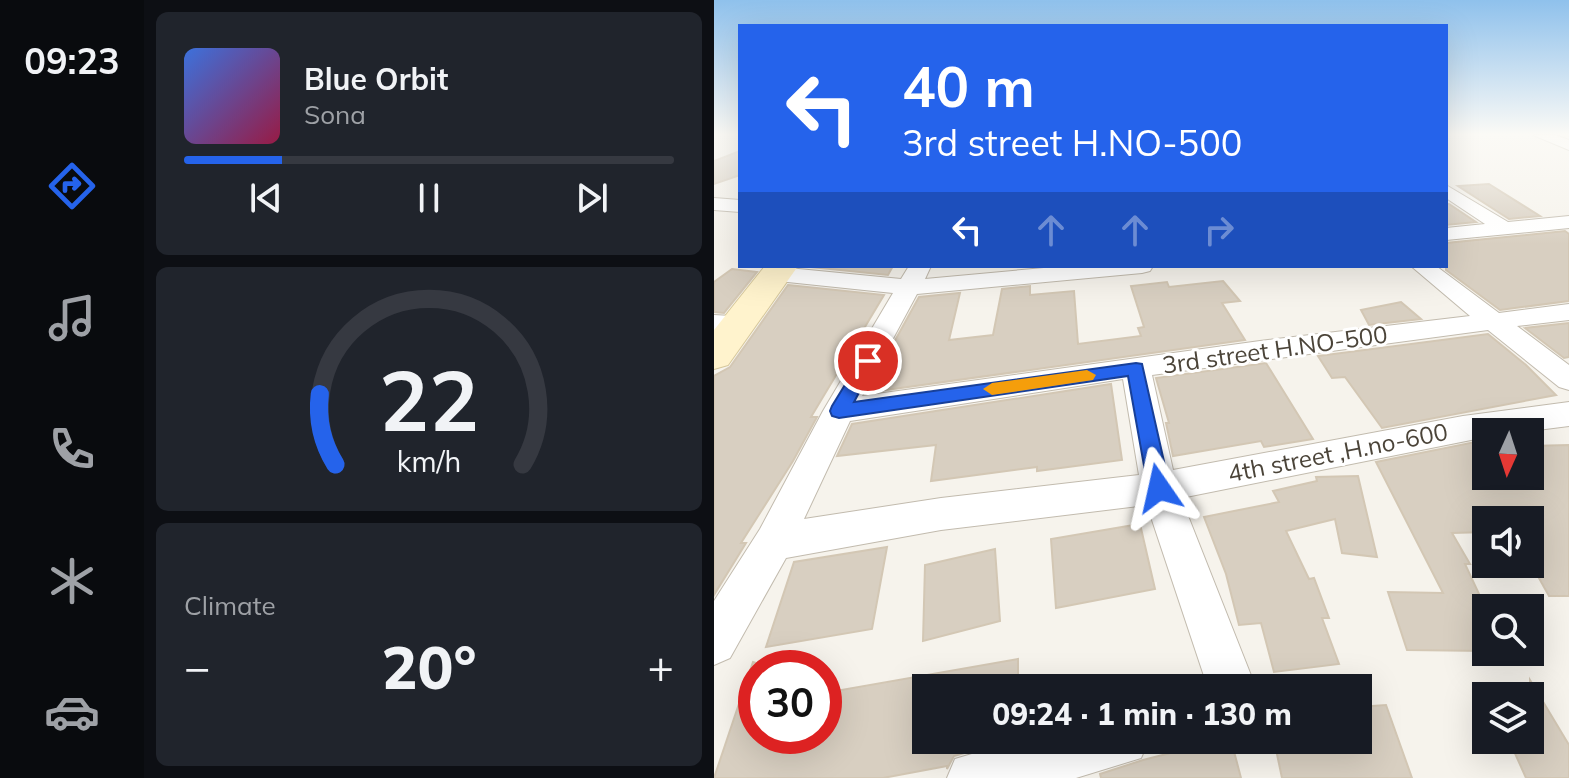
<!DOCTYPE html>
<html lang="en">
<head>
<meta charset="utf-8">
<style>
	body { margin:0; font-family:Mulish,sans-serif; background:#20242c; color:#f1f3f6; height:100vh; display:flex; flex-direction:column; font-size:30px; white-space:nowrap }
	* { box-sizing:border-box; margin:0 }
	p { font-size:26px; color:#9ea1a6 }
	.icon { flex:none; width:44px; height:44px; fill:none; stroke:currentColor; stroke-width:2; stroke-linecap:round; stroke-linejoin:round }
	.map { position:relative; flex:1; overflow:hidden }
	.panel { display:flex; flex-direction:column; gap:12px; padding:12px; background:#0d0f14; width:570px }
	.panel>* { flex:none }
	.guide { position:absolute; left:24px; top:24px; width:710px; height:244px; border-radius:0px; box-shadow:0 8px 32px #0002; background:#2563eb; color:#fff; overflow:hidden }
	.needle { width:52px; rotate:183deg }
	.fabs { position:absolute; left:758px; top:418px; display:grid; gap:16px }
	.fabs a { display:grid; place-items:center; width:72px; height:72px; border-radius:0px; background:#171b24; box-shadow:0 8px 32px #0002; font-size:40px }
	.speed { position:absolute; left:24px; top:650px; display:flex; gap:16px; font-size:40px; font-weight:700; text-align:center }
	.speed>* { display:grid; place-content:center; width:104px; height:104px; border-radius:50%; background:#171b24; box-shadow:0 8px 32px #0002; line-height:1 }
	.speed .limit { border:12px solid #d22; background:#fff; color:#111 }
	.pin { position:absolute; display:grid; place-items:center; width:68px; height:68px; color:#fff; margin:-34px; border:4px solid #fff; border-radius:50%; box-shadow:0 2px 8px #0007 }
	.me { position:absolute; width:88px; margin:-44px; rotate:349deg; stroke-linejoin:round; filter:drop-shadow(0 0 6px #0008) }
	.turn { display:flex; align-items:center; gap:28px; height:168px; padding:0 32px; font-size:36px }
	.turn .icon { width:104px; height:104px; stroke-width:2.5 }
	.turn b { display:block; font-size:56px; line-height:68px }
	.lanes { display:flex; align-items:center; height:76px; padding:0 32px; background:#0003; justify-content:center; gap:40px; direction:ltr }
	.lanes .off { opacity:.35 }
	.big { font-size:60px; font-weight:800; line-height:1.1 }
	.panel .card { flex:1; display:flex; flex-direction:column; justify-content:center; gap:12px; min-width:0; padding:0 28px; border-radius:12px; background:#20242c }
	.panel .dial { align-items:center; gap:0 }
	.dial svg { height:208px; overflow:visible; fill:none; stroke:#363941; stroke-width:7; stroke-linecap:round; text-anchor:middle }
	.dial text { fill:#f1f3f6; stroke:none }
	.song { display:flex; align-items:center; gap:24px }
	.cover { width:96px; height:96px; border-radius:12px; background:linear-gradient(135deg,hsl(220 70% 55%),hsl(340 70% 35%)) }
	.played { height:8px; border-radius:4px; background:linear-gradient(90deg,#2563eb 20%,#363941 20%) }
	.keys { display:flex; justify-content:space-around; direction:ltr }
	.heat { display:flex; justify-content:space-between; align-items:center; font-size:44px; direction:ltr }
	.trip { position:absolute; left:198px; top:674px; width:460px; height:80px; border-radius:0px; background:#171b24; box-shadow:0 8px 32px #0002; font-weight:800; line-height:80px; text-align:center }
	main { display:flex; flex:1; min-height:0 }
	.tabs { display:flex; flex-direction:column; width:144px; justify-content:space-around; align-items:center; background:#090b0e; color:#9ea1a6 }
	.tabs .icon { width:56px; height:56px }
	.tabs .active { color:#2563eb }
	.tabs b { font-size:36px; color:#f1f3f6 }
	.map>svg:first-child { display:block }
	.building { fill:#d8cfc1; stroke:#d3c7b4; stroke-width:2 }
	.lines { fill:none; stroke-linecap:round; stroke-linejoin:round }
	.street-casing { stroke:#c2bbae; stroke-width:2 }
	.secondary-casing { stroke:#d6c79b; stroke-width:2 }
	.street { fill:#fff; fill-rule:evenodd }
	.secondary { fill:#fff3cd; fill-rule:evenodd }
	.route { fill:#2563eb; stroke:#184099; stroke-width:2 }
	.slow { fill:#f59e0b }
	.labels { text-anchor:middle; stroke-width:6; stroke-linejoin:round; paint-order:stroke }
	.street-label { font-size:24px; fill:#4b4439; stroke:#fff }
</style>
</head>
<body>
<main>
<nav class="tabs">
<b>09:23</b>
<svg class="icon active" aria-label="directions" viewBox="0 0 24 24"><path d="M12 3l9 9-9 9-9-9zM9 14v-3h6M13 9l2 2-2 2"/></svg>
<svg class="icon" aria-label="music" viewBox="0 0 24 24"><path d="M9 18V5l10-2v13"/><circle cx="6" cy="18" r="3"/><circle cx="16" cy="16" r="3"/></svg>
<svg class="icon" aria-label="phone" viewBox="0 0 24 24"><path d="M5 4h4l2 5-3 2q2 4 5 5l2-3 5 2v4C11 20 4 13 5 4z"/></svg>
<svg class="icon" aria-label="climate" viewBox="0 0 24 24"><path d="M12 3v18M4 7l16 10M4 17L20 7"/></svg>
<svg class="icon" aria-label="car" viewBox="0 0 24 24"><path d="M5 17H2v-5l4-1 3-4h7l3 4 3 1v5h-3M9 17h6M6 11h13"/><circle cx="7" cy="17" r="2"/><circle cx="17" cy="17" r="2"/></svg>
</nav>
<section class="panel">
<div class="card">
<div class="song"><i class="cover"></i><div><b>Blue Orbit</b><p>Sona</p></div></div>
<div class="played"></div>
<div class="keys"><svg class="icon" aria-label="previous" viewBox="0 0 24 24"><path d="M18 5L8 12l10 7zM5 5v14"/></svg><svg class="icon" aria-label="pause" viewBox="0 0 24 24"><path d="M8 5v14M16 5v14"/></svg><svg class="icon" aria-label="next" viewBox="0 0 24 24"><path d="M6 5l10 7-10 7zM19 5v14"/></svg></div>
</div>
<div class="card dial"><svg viewBox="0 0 100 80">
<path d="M14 69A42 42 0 1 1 86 69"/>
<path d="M14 69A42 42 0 0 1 8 42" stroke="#2563eb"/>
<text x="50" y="56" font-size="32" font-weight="700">22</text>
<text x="50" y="72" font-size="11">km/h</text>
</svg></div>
<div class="card"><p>Climate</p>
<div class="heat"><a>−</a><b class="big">20°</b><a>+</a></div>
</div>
</section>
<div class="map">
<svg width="855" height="778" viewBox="0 0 855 778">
	<rect width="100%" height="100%" fill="#f6f3ec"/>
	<g class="building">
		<path d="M26 151V175L0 184V161Z"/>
		<path d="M775 184 826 216 795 219 744 186Z"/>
		<path d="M732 204H735L762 222 732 225Z"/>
		<path d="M851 231 855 234V301L786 310 732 270V243Z"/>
		<path d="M87 266H179L174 275Z"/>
		<path d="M18 269 43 272 10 313 0 312V282Z"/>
		<path d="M509 281 526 301 508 303 531 340 165 391 178 346 205 297 246 293 235 340 279 335 288 289 316 286V295L360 291 364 344 427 336 424 328 430 327 417 286 453 282 455 287Z"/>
		<path d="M74 285 170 295 97 417H103L79 461 27 543H32L0 595V376L16 367Z"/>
		<path d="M687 302 707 319 655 325 647 310Z"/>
		<path d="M855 323V357L850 358 811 328Z"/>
		<path d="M774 334 812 365 842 395 668 428 631 377 618 378 604 356Z"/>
		<path d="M552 363 599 439 550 447 547 441 459 456 452 423H455L442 378Z"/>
		<path d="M397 384 408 460 323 471V467L217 481 222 445 123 456 138 424Z"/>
		<path d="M761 442 772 458V476H816V446L855 445V596H835L816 562V520H772V532L738 533 756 564H751L772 609V651L693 650 674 592 729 593 662 462Z"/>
		<path d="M644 476 663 557 628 553 621 519 572 531 595 579 600 578 615 618H608L625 664 560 672 547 623 525 625 512 574 490 517 565 502 559 491 603 481 602 477Z"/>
		<path d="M426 524 441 589 342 608 337 539Z"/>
		<path d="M173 547 158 629 52 647 80 562Z"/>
		<path d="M281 549 286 621 209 641 211 565Z"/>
		<path d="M304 659V688H212V740H294L240 756 233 769V766L169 778H0L39 662 42 663V736H110V693Z"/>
		<path d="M816 680 855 745V778H812L795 740H816Z"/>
		<path d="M672 705 698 778H568L560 740H644V707Z"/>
		<path d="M507 740H517L527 778H387L386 774 429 760Z"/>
	</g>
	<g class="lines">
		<g class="street-casing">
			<g id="street">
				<path d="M819 135H841L855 140V150Z"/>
				<path d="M732 185 794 222 855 216V228L732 240V228L771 224 732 198Z"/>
				<path d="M0 198 26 200V212L0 210Z"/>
				<path d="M195 266H217L211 279 352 266H439L436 271 428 273 203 294 148 396 546 341 756 316 697 266H722L785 313 855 304V320L803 326 855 365V390L845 387 774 330 438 375 459 470 749 416 855 402V426L808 432H772V437L467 498 542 688H494L433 505 227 530 72 558 16 658 0 665V601L46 529 109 411 179 293 64 281 56 279 52 274 56 269 64 267 187 279ZM409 379 425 475 227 498 90 519 136 421Z"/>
				<path d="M0 315 34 317 38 323 34 329 0 331Z"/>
				<path d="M305 740H435L427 758 362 778H233L241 759Z"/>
			</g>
		</g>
		<g class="secondary-casing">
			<path id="secondary" d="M51 266H84L14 365 0 369V330Z"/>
		</g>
		<use href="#street" class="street"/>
		<use href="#secondary" class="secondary"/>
	</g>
	<linearGradient id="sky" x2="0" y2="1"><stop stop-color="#8fc1ec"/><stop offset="0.55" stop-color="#fbfaf6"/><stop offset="1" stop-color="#fbfaf6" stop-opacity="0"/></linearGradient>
	<rect width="855" height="244" fill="url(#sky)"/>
	<path class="route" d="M154 355 162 361 140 402 422 363 428 364 456 488 452 494 445 497 437 494 434 488 414 376 125 418 118 416 116 411 118 406 148 357Z"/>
	<path class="slow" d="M373 370 382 375 379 380 278 395 269 389 278 383Z"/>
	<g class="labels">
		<g class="street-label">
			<text transform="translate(561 350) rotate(-8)" y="8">3rd street H.NO-500</text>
			<text transform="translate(624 453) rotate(-11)" y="8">4th street ,H.no-600</text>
		</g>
	</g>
</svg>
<div class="fabs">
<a><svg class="needle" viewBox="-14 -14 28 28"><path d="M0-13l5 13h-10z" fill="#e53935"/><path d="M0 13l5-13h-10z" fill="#9ea1a6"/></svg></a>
<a><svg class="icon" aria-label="sound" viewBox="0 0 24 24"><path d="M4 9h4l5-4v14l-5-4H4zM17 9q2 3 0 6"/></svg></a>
<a><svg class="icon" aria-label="search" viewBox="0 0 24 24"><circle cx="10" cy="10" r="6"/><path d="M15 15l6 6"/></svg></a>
<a><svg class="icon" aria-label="layers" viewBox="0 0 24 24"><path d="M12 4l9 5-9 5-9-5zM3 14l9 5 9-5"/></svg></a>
</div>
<div class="speed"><div class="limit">30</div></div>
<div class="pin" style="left:154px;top:361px;background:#d93025"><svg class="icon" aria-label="arrive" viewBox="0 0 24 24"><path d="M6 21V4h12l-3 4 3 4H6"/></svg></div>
<svg class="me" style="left:445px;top:488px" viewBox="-20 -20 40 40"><path d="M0-17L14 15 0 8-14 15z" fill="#2563eb" stroke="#fff" stroke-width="4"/></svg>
<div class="trip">09:24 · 1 min · 130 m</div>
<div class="guide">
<div class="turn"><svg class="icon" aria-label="left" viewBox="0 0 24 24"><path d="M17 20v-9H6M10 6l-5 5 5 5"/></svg><div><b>40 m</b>3rd street H.NO-500</div></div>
<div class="lanes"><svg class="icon" aria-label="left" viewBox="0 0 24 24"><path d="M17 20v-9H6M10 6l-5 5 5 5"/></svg><svg class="icon off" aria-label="ahead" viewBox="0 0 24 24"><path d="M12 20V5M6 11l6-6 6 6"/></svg><svg class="icon off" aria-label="ahead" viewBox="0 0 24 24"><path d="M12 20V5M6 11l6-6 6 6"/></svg><svg class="icon off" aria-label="right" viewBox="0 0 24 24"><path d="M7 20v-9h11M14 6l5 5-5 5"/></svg></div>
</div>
</div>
</main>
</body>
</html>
